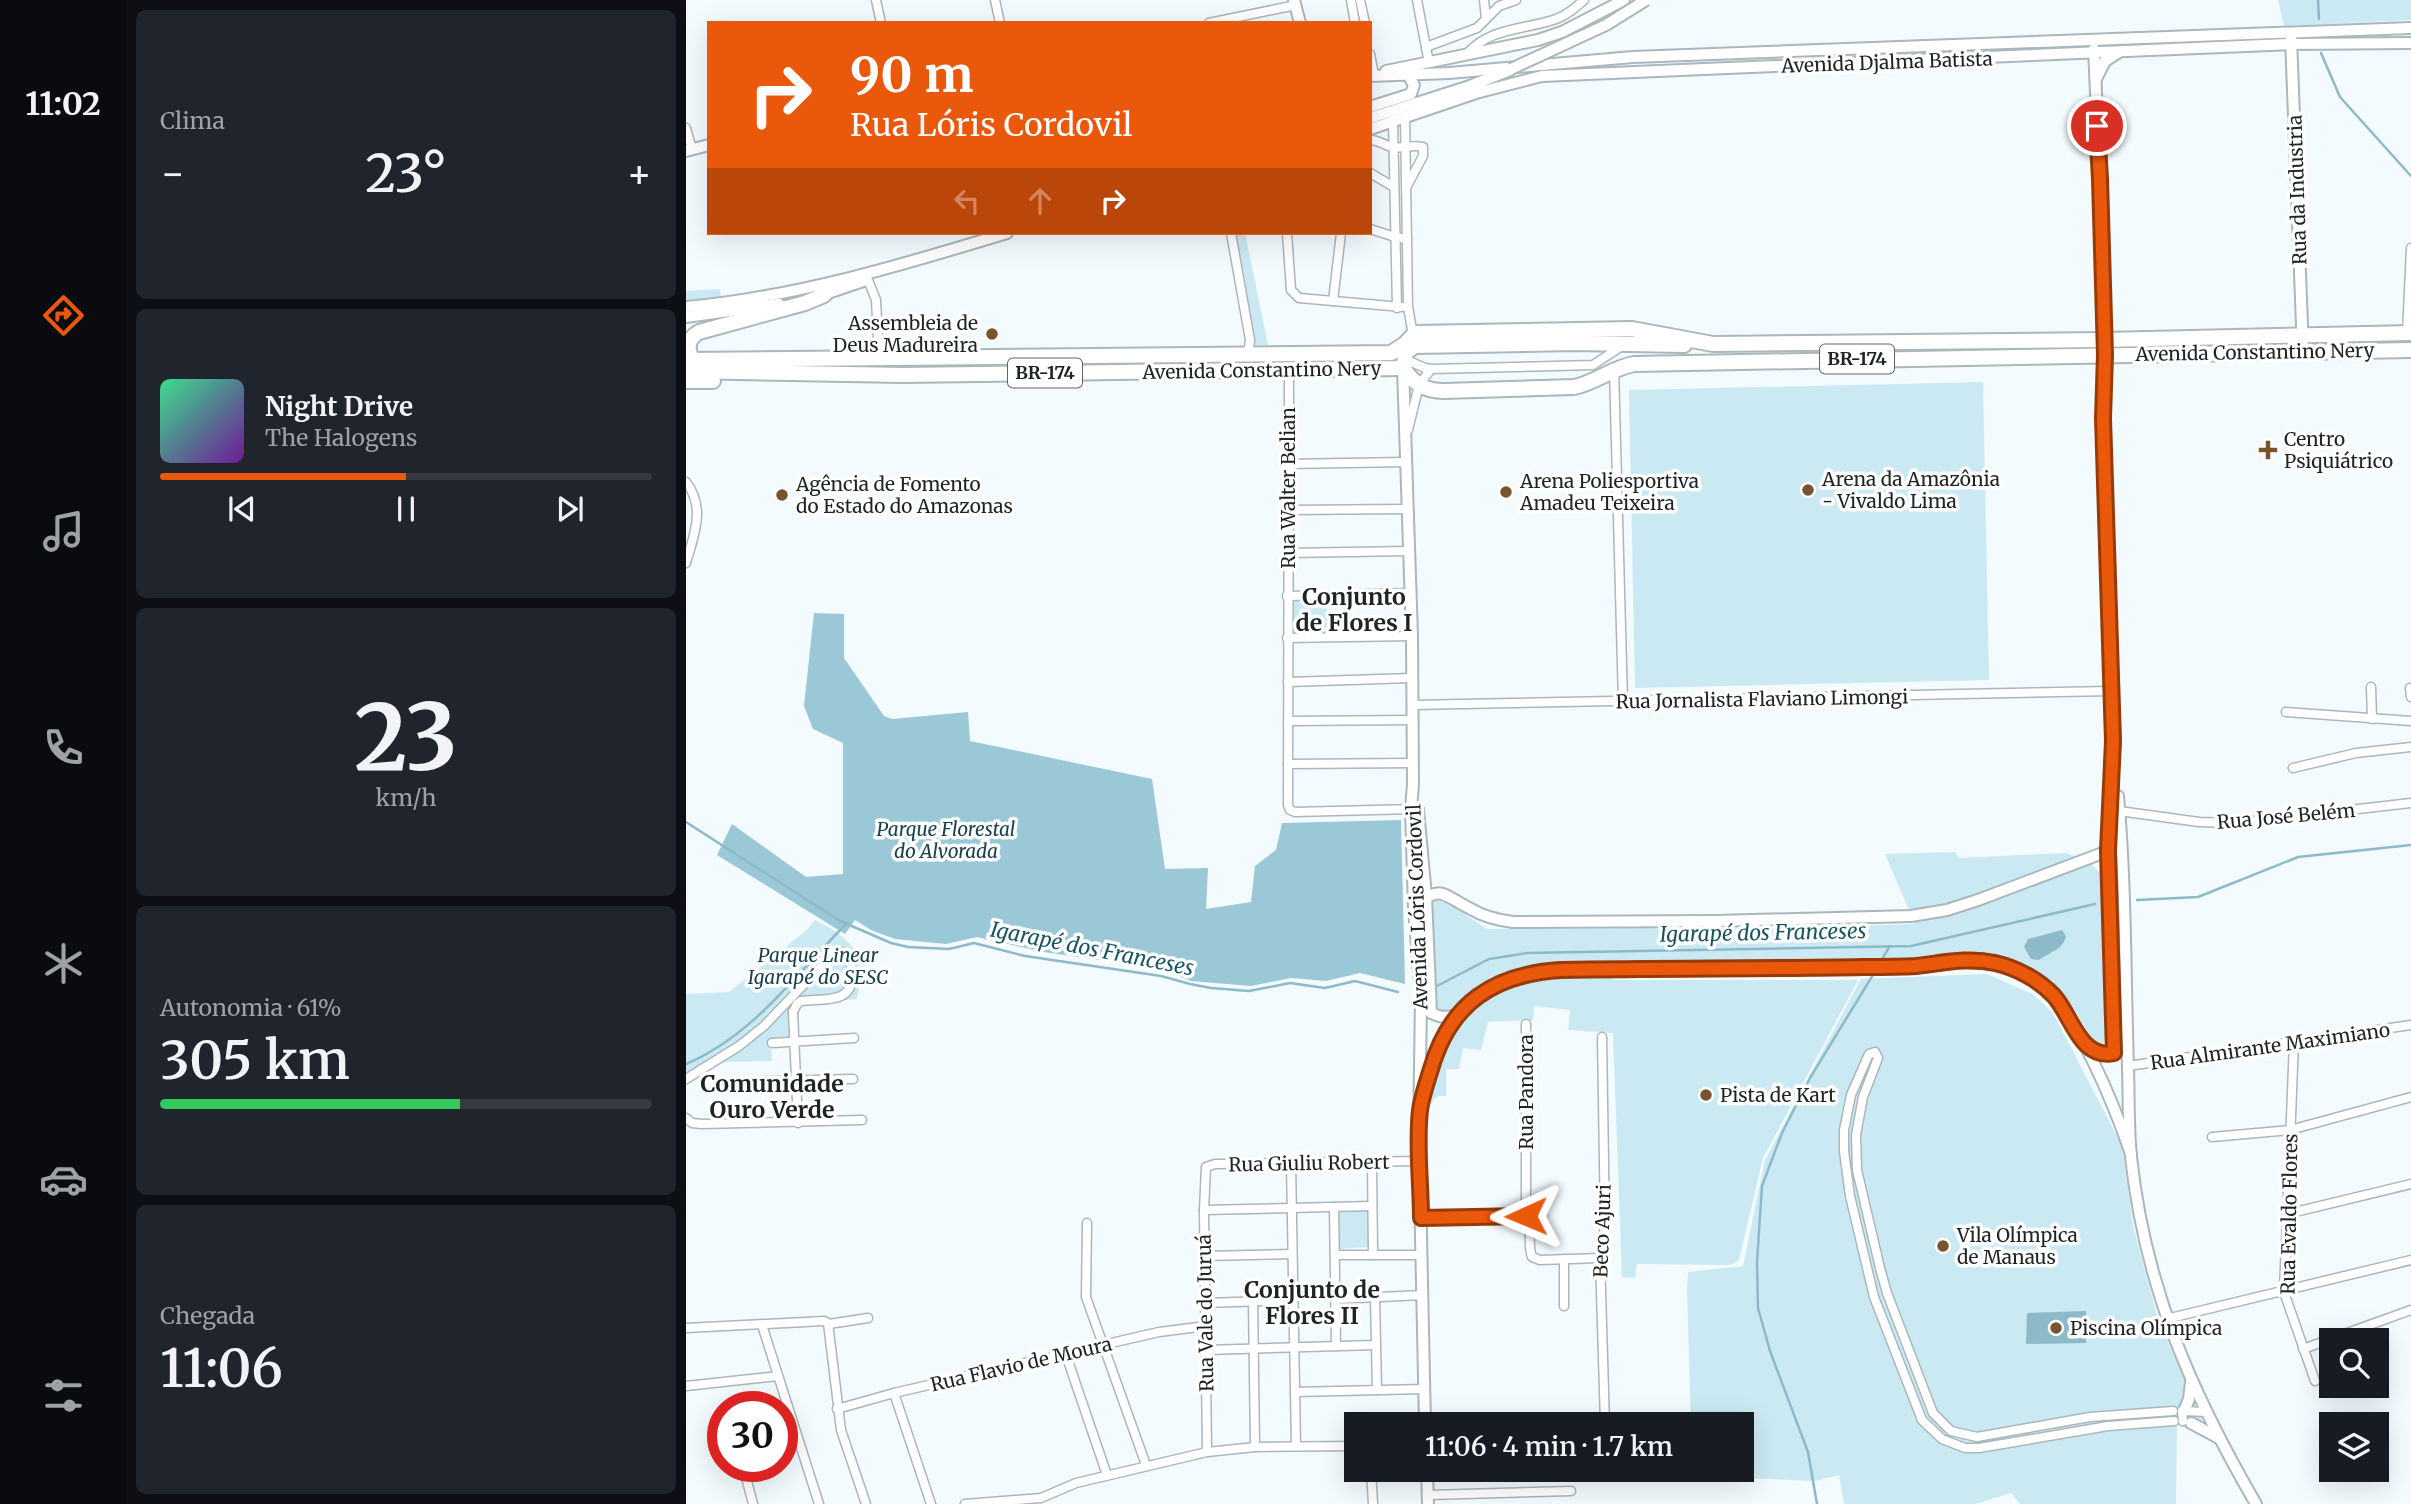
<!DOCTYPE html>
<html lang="pt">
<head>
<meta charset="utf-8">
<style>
	body { margin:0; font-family:Merriweather,serif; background:#20242c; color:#f1f3f6; height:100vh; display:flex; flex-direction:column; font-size:26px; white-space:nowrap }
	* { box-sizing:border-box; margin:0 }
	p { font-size:23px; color:#9ea1a6 }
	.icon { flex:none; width:38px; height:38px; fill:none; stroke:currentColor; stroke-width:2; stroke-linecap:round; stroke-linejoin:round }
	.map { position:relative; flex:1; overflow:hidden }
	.panel { display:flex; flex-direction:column; gap:10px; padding:10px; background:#0d0f14; width:560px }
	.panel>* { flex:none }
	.top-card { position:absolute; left:21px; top:21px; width:665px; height:214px; border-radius:0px; box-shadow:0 7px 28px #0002; background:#ea580c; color:#fff; overflow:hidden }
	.tools { position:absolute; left:1633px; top:1328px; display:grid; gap:14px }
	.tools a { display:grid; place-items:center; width:70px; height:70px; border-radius:0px; background:#171b24; box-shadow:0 7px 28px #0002; font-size:35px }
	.speed { position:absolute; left:21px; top:1391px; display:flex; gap:14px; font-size:35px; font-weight:700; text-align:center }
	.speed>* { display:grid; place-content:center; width:91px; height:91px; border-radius:50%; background:#171b24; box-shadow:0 7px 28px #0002; line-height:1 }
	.speed .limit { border:10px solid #d22; background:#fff; color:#111 }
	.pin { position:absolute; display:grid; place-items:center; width:60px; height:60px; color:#fff; margin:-30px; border:4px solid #fff; border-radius:50%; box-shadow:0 2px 7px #0007 }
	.me { position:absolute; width:77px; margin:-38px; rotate:269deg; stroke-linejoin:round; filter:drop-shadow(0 0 5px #0008) }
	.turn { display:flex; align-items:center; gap:24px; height:147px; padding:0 28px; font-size:32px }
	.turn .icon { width:91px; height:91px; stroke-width:2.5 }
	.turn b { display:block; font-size:49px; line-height:60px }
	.lanes { display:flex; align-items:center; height:66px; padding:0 28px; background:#0003; justify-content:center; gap:35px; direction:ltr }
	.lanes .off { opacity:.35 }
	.big { font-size:52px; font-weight:600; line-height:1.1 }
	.panel .card { flex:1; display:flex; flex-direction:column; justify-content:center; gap:10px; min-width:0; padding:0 24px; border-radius:10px; background:#20242c }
	.panel .dial { align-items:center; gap:0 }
	.dial b { font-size:91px; line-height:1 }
	.song { display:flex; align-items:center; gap:21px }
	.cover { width:84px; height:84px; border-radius:10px; background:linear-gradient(135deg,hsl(150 70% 55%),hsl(280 70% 35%)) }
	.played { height:7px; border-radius:4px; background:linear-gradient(90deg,#ea580c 50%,#363941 50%) }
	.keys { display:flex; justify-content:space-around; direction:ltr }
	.heat { display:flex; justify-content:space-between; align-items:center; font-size:38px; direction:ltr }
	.charge { height:10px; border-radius:5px; background:linear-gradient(90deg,#34c759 61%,#363941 0) }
	.trip { position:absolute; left:658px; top:1412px; width:410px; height:70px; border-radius:0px; background:#171b24; box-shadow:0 7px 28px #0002; font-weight:600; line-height:70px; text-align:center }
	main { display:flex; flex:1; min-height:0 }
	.tabs { display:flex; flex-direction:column; width:126px; justify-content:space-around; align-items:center; background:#090b0e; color:#9ea1a6 }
	.tabs .icon { width:49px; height:49px }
	.tabs .active { color:#ea580c }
	.tabs b { font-size:32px; color:#f1f3f6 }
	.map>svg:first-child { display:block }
	.green { fill:#cbe9f2 }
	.forest { fill:#9bc8d6 }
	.water { fill:#8dbac8 }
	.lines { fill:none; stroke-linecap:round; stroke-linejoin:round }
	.stream { stroke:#8dbac8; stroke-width:2.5 }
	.street-casing { stroke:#aab7bb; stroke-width:11 }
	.secondary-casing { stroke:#aab7bb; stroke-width:14 }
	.highway-casing { stroke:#aab7bb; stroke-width:18 }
	.street { stroke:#fff; stroke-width:8 }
	.secondary { stroke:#fff; stroke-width:10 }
	.highway { stroke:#fff; stroke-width:14 }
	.secondary-bridge-casing { stroke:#aab7bb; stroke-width:14; stroke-linecap:butt }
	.secondary-bridge { stroke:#fff; stroke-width:10 }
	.route-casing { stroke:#983908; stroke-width:18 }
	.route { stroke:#ea580c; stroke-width:12 }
	.poi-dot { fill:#77542d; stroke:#fff; stroke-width:2.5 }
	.labels { text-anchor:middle; stroke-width:7; stroke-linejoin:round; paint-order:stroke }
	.shield { fill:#fff; stroke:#626566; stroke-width:2 }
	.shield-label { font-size:18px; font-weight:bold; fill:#1e2324 }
	.street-label { font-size:19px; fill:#1e2324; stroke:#fff }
	.poi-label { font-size:19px; fill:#1e2324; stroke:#fff; text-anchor:start }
	.park-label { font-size:19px; font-style:italic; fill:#19414c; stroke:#fff }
	.water-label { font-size:21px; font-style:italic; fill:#185564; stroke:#fff }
	.quarter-label { font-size:23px; font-weight:bold; fill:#1e2324; stroke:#fff }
</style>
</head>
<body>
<main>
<nav class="tabs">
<b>11:02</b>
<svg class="icon active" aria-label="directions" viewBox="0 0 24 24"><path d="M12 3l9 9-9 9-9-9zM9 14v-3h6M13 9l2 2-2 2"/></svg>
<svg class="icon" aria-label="music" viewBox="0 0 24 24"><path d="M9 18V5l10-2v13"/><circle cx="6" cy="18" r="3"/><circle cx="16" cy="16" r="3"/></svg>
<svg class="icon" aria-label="phone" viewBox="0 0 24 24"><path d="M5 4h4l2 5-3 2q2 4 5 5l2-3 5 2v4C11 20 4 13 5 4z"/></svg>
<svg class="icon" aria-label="climate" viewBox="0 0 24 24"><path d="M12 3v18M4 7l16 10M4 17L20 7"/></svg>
<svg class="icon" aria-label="car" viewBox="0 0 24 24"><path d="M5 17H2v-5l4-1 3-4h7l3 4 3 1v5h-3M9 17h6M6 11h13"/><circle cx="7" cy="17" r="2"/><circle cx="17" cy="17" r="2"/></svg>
<svg class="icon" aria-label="filters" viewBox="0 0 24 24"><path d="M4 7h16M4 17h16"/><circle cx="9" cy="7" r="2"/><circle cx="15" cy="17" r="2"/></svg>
</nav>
<section class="panel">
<div class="card"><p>Clima</p>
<div class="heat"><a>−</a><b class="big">23°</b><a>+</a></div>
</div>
<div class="card">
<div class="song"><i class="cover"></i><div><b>Night Drive</b><p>The Halogens</p></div></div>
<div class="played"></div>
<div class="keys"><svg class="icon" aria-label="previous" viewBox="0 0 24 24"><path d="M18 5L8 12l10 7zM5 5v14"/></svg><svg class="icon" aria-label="pause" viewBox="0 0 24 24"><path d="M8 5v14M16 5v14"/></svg><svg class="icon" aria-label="next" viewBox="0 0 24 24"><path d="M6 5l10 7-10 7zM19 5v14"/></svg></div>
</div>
<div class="card dial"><b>23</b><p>km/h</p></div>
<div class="card"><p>Autonomia · 61%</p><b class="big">305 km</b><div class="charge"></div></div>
<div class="card"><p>Chegada</p><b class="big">11:06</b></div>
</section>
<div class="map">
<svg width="1725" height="1504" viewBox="0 0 1725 1504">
	<rect width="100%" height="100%" fill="#f3fbfe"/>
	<g class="green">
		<path d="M1592 0H1725V20L1598 26Z"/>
		<path d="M548 233H559L582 345H567Z"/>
		<path d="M34 289 35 297 0 300V291Z"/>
		<path d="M1297 382 1303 680 949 688 943 390Z"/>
		<path d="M641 595V638L599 639 598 598Z"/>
		<path d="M1269 852 1273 858 1380 853 1405 864 1414 873 1420 1038 1416 1044H1409C1394 1020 1379 987 1353 973 1288 938 1248 960 1182 961 1096 963 1011 962 925 962L926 980H1172L1077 1158 1053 1260 1044 1265 951 1264 949 1278 936 1277 927 1033 882 1030 884 1010 848 1006 847 1020 802 1022 795 1050 777 1048 773 1069H760V1096H752L741 1107 754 1058 780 1014 765 1010 756 1013 749 1007 746 900 756 899 801 929 1106 928 1229 924 1199 854Z"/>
		<path d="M129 920C167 939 181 954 171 999L116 1004 110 1007 106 1044 85 1047 86 1061 35 1062 0 1083V994L43 992 121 930Z"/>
		<path d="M1301 974 1348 995 1367 1013 1436 1146 1447 1226 1472 1319 1523 1437 1491 1425 1490 1504H1334L1325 1493 1289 1504H1158L1153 1475 1129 1481 1006 1476V1470H1055V1424H1005L1001 1290 1002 1272 1057 1266 1079 1160 1175 979Z"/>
		<path d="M684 1210V1247L651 1249 650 1211Z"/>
	</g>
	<path class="forest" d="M128 613 158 614V658L198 716 206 719 282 712 284 741 466 779 479 869 522 868 520 909 565 902 569 866 590 850 596 823 715 820 719 984 674 973 640 981 605 978 565 986 505 981 476 969 358 952 291 937 260 944 209 939 185 930 169 920 159 934 31 855 46 824 120 877 157 874V743L127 729 118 706Z"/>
	<g class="water">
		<path d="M1376 930 1380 936C1377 950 1364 952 1353 960L1345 959 1338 947 1342 939Z"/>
		<path d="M1400 1311V1343L1340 1344 1341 1313Z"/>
	</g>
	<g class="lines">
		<g class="stream">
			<path d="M1632 0 1633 19"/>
			<path d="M1635 53 1654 97 1725 176"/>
			<path d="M0 822 154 921 205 943 222 947 263 949 288 943 339 956 475 976 504 984 525 988 563 991 604 983 639 988 669 981 712 992"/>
			<path d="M1451 900 1512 897 1612 857 1725 845"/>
			<path d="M1193 964 1204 946"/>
			<path d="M749 987 803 959 841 953 1225 946 1409 904"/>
			<path d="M0 1064C67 1036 111 973 161 923"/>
			<path d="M1131 1504 1122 1452 1084 1351 1072 1308 1071 1262 1076 1186 1096 1133 1124 1078 1190 970"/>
		</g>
		<g class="street-casing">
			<g id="street">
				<path d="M190 0 195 23"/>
				<path d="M309 0 314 23"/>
				<path d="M665 0 669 23"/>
				<path d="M674 0 679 23"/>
				<path d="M731 0 743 63"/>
				<path d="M798 0 800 18"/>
				<path d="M523 23 610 5"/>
				<path d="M740 47 791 28 813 6 830 0"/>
				<path d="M684 54 688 75"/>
				<path d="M780 55C803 27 839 30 870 19 881 15 889 8 898 0"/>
				<path d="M719 118 722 307 727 335"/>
				<path d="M707 122 711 308"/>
				<path d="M0 128 6 149"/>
				<path d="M684 140C694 140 698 146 707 147 717 149 727 144 737 147V156L721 186"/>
				<path d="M684 173 708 187"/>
				<path d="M684 229 709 237 721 239"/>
				<path d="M545 233 564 340 563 348 558 353"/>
				<path d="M601 233 605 290 613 298 716 307"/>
				<path d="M180 275 190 300 193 358"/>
				<path d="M647 301 655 233"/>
				<path d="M1721 333 1725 248"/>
				<path d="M716 358 739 368 745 369 907 365 936 346"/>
				<path d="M928 369 937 702"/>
				<path d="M603 370 602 805 604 810 609 812 728 809"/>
				<path d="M722 430 733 385 745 369"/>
				<path d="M602 464 720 462"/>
				<path d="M0 482C20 508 8 535 0 563"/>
				<path d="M602 510 722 509"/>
				<path d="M602 553 723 551"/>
				<path d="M601 596 724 593"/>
				<path d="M601 638 726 636"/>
				<path d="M602 682 726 678"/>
				<path d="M1685 687 1686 719"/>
				<path d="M1724 688 1725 697"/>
				<path d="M726 705 1425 691"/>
				<path d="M1600 712 1725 721"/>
				<path d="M602 721 727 720"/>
				<path d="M602 764 727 763"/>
				<path d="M1607 768 1670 753 1725 747"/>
				<path d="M1433 811 1513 822 1549 823 1725 803"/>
				<path d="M107 1012 112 1123"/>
				<path d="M840 1024V1216C847 1229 841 1245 846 1257L854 1260 914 1258"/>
				<path d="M916 1037 919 1226 914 1258 919 1424"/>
				<path d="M1608 1042 1598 1292 1629 1381"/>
				<path d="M86 1043 168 1038"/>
				<path d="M1442 1066 1725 1025"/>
				<path d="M0 1079 53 1046 78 1026 146 955 156 952C163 957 165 963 166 972 168 1005 139 998 115 1001L111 1004 107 1012"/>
				<path d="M48 1082 167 1079"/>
				<path d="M0 1118 6 1123 16 1124 176 1120"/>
				<path d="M1526 1137 1604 1130 1725 1097"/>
				<path d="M686 1162 687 1255"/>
				<path d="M605 1163 610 1446"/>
				<path d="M648 1207 650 1346"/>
				<path d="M518 1210 686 1206"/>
				<path d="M1601 1214 1725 1184"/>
				<path d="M735 1218 840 1216"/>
				<path d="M401 1223 400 1297 460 1465"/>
				<path d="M649 1255H736"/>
				<path d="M519 1256 606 1254"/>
				<path d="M689 1298 691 1390"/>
				<path d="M650 1299 737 1295"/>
				<path d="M567 1301 569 1447"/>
				<path d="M520 1303 607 1300"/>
				<path d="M878 1306V1259"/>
				<path d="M1480 1319 1725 1260"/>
				<path d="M143 1324 182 1318"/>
				<path d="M76 1325 133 1504"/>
				<path d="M0 1328 138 1321 142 1323 155 1430 180 1504"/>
				<path d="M1617 1349 1725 1310"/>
				<path d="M520 1350 689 1345"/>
				<path d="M380 1355 421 1475"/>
				<path d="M0 1386 92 1376"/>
				<path d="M609 1392 739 1389"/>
				<path d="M208 1393 245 1504"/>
				<path d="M151 1409 208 1393 473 1332 520 1326"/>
				<path d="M1487 1411 1404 1417 1291 1437 1265 1431 1247 1413 1201 1293 1194 1268 1171 1170 1170 1135 1177 1097 1192 1058 1189 1052 1183 1054 1165 1095 1158 1130V1151L1164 1196 1188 1297 1236 1420 1256 1439 1279 1448H1293L1422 1426 1488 1421"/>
				<path d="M1496 1411 1497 1421"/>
				<path d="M1498 1411 1520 1412"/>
				<path d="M521 1452 518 1210 520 1167 529 1164 734 1161"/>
				<path d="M57 1466 67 1504"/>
				<path d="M685 1470 687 1504"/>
				<path d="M742 1495 885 1491"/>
				<path d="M279 1504 355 1498 390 1483 521 1452 569 1447 670 1446"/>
			</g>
		</g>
		<g class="secondary-casing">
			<g id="secondary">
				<path d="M608 0 614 23"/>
				<path d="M1605 38 1617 351"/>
				<path d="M1408 49 1414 179 1419 355 1417 418 1427 736 1422 851 1428 1053"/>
				<path d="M700 71 852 40 876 32 938 0"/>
				<path d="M684 76 763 73 947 57 1725 28"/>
				<path d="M1410 79 1419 61 1433 52"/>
				<path d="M684 107 725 94 728 85 722 75"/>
				<path d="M684 118 784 86 824 70"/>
				<path d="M684 129 790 93 856 76 1605 44 1725 43"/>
				<path d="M0 151 23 145"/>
				<path d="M133 296 180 280"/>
				<path d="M0 307C110 297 216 265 321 233"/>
				<path d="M0 317 93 304"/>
				<path d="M717 368 726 636 727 784 725 810 728 908 735 999 733 1141 739 1424"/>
				<path d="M1432 796C1440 886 1439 977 1442 1067 1443 1097 1442 1127 1445 1157 1459 1287 1505 1392 1570 1504"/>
				<path d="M732 810 740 896 745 1013"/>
				<path d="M728 908C754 882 758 896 785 909 798 917 811 920 827 922L1030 921 1225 916 1261 910 1292 900 1422 851"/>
				<path d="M740 1008C750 1018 758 1018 771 1015"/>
				<path d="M1398 1043C1408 1053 1420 1058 1433 1050"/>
				<path d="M739 1091C756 1013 794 975 875 970 974 969 1073 969 1173 967 1192 967 1212 967 1231 966 1254 964 1276 957 1300 961 1319 964 1337 972 1353 983 1390 1009 1430 1110 1445 1154"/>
				<path d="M1498 1411 1503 1399 1505 1382"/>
				<path d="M1505 1423 1533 1438"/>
				<path d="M741 1470 742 1504"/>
			</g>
		</g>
		<g class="highway-casing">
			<g id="highway">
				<path d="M0 360 705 353 719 344 729 333 946 329 1027 344 1418 340 1725 333"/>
				<path d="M7 360C0 349 1 339 13 332L119 303 138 295"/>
				<path d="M717 368C728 384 739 391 758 391L888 387C909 383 926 368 948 364L1725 350"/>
				<path d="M717 368 720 352 729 346 889 343 998 345"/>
				<path d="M0 371 217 375 717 368"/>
				<path d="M0 381H27"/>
			</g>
		</g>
		<use href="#street" class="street"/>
		<use href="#secondary" class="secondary"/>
		<use href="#highway" class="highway"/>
		<g class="secondary-bridge-casing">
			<path id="secondary-bridge" d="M825 69 920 25 960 0"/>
		</g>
		<use href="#secondary-bridge" class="secondary-bridge"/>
	</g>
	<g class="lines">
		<g class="route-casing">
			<path id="route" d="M840 1216 735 1218C735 1183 730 1145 734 1110 736 1096 741 1082 745 1069 764 1003 808 974 875 970 976 968 1076 969 1177 967 1195 967 1212 967 1230 966 1257 963 1281 957 1309 963 1331 968 1353 980 1368 996 1386 1016 1394 1060 1428 1053L1422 851 1427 741 1417 418 1419 355 1414 179 1411 126"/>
		</g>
		<use href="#route" class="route"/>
	</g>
	<g class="poi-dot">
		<circle cx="306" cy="334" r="7"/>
		<path d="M1578.5 439.5h7v7h7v7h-7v7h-7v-7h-7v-7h7z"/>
		<circle cx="1122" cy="490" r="7"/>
		<circle cx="820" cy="492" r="7"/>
		<circle cx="96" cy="495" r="7"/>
		<circle cx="1020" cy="1095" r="7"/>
		<circle cx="1257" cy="1246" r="7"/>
		<circle cx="1370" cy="1328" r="7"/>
	</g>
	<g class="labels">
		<g class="shield">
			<rect x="1134" y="344.5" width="74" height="29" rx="5"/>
			<rect x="322" y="358.5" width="74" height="29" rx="5"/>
		</g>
		<g class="shield-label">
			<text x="1171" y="365">BR-174</text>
			<text x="359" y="379">BR-174</text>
		</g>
		<g class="street-label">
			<text transform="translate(1201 62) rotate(-2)" y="7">Avenida Djalma Batista</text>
			<text transform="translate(1611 190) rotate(-92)" y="7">Rua da Industria</text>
			<text transform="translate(1569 352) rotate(-1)" y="7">Avenida Constantino Nery</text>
			<text transform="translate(576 370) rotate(-1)" y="7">Avenida Constantino Nery</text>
			<text transform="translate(602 488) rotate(-90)" y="7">Rua Walter Belian</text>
			<text transform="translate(1076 699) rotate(-1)" y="7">Rua Jornalista Flaviano Limongi</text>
			<text transform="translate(1600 816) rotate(-5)" y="7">Rua José Belém</text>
			<text transform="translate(731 907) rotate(-92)" y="7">Avenida Lóris Cordovil</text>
			<text transform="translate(1584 1046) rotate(-8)" y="7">Rua Almirante Maximiano</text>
			<text transform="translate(840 1092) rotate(-90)" y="7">Rua Pandora</text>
			<text transform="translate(623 1163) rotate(-1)" y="7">Rua Giuliu Robert</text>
			<text transform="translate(1603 1214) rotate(-89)" y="7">Rua Evaldo Flores</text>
			<text transform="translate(916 1231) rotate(-88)" y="7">Beco Ajuri</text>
			<text transform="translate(519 1313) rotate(-91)" y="7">Rua Vale do Juruá</text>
			<text transform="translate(335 1364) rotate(-13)" y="7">Rua Flavio de Moura</text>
		</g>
		<g class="poi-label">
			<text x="292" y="330" text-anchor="end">Assembleia de<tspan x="292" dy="22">Deus Madureira</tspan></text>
			<text x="1598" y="446">Centro<tspan x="1598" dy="22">Psiquiátrico</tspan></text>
			<text x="1136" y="486">Arena da Amazônia<tspan x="1136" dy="22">- Vivaldo Lima</tspan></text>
			<text x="834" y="488">Arena Poliesportiva<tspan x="834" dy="22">Amadeu Teixeira</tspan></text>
			<text x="110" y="491">Agência de Fomento<tspan x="110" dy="22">do Estado do Amazonas</tspan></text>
			<text x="1034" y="1102">Pista de Kart</text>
			<text x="1271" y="1242">Vila Olímpica<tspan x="1271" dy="22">de Manaus</tspan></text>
			<text x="1384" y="1335">Piscina Olímpica</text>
		</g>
		<g class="park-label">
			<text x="260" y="836">Parque Florestal<tspan x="260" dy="22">do Alvorada</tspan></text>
			<text x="132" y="962">Parque Linear<tspan x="132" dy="22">Igarapé do SESC</tspan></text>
		</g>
		<g class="water-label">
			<text transform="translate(1077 933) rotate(-1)" y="7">Igarapé dos Franceses</text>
			<text transform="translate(406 949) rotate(11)" y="7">Igarapé dos Franceses</text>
		</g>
		<g class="quarter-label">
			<text x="668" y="605">Conjunto<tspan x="668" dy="26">de Flores I</tspan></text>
			<text x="86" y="1092">Comunidade<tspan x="86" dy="26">Ouro Verde</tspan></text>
			<text x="626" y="1298">Conjunto de<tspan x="626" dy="26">Flores II</tspan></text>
		</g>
	</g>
</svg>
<div class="tools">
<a><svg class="icon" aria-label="search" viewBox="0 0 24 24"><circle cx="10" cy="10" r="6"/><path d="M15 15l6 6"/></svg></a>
<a><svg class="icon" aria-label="layers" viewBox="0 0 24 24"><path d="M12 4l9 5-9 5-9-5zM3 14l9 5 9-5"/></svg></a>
</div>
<div class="speed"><div class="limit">30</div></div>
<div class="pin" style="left:1411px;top:126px;background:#d93025"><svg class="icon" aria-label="arrive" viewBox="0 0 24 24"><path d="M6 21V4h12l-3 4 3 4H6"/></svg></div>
<svg class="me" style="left:840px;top:1216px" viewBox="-20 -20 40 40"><path d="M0-17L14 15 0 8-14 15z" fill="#ea580c" stroke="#fff" stroke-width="4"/></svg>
<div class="trip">11:06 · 4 min · 1.7 km</div>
<div class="top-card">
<div class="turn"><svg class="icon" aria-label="right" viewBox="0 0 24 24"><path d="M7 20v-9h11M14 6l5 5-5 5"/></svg><div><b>90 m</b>Rua Lóris Cordovil</div></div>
<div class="lanes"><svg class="icon off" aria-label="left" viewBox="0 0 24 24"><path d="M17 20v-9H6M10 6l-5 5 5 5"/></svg><svg class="icon off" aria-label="ahead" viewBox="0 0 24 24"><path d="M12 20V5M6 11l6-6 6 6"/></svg><svg class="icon" aria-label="right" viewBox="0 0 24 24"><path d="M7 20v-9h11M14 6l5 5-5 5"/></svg></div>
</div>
</div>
</main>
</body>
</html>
